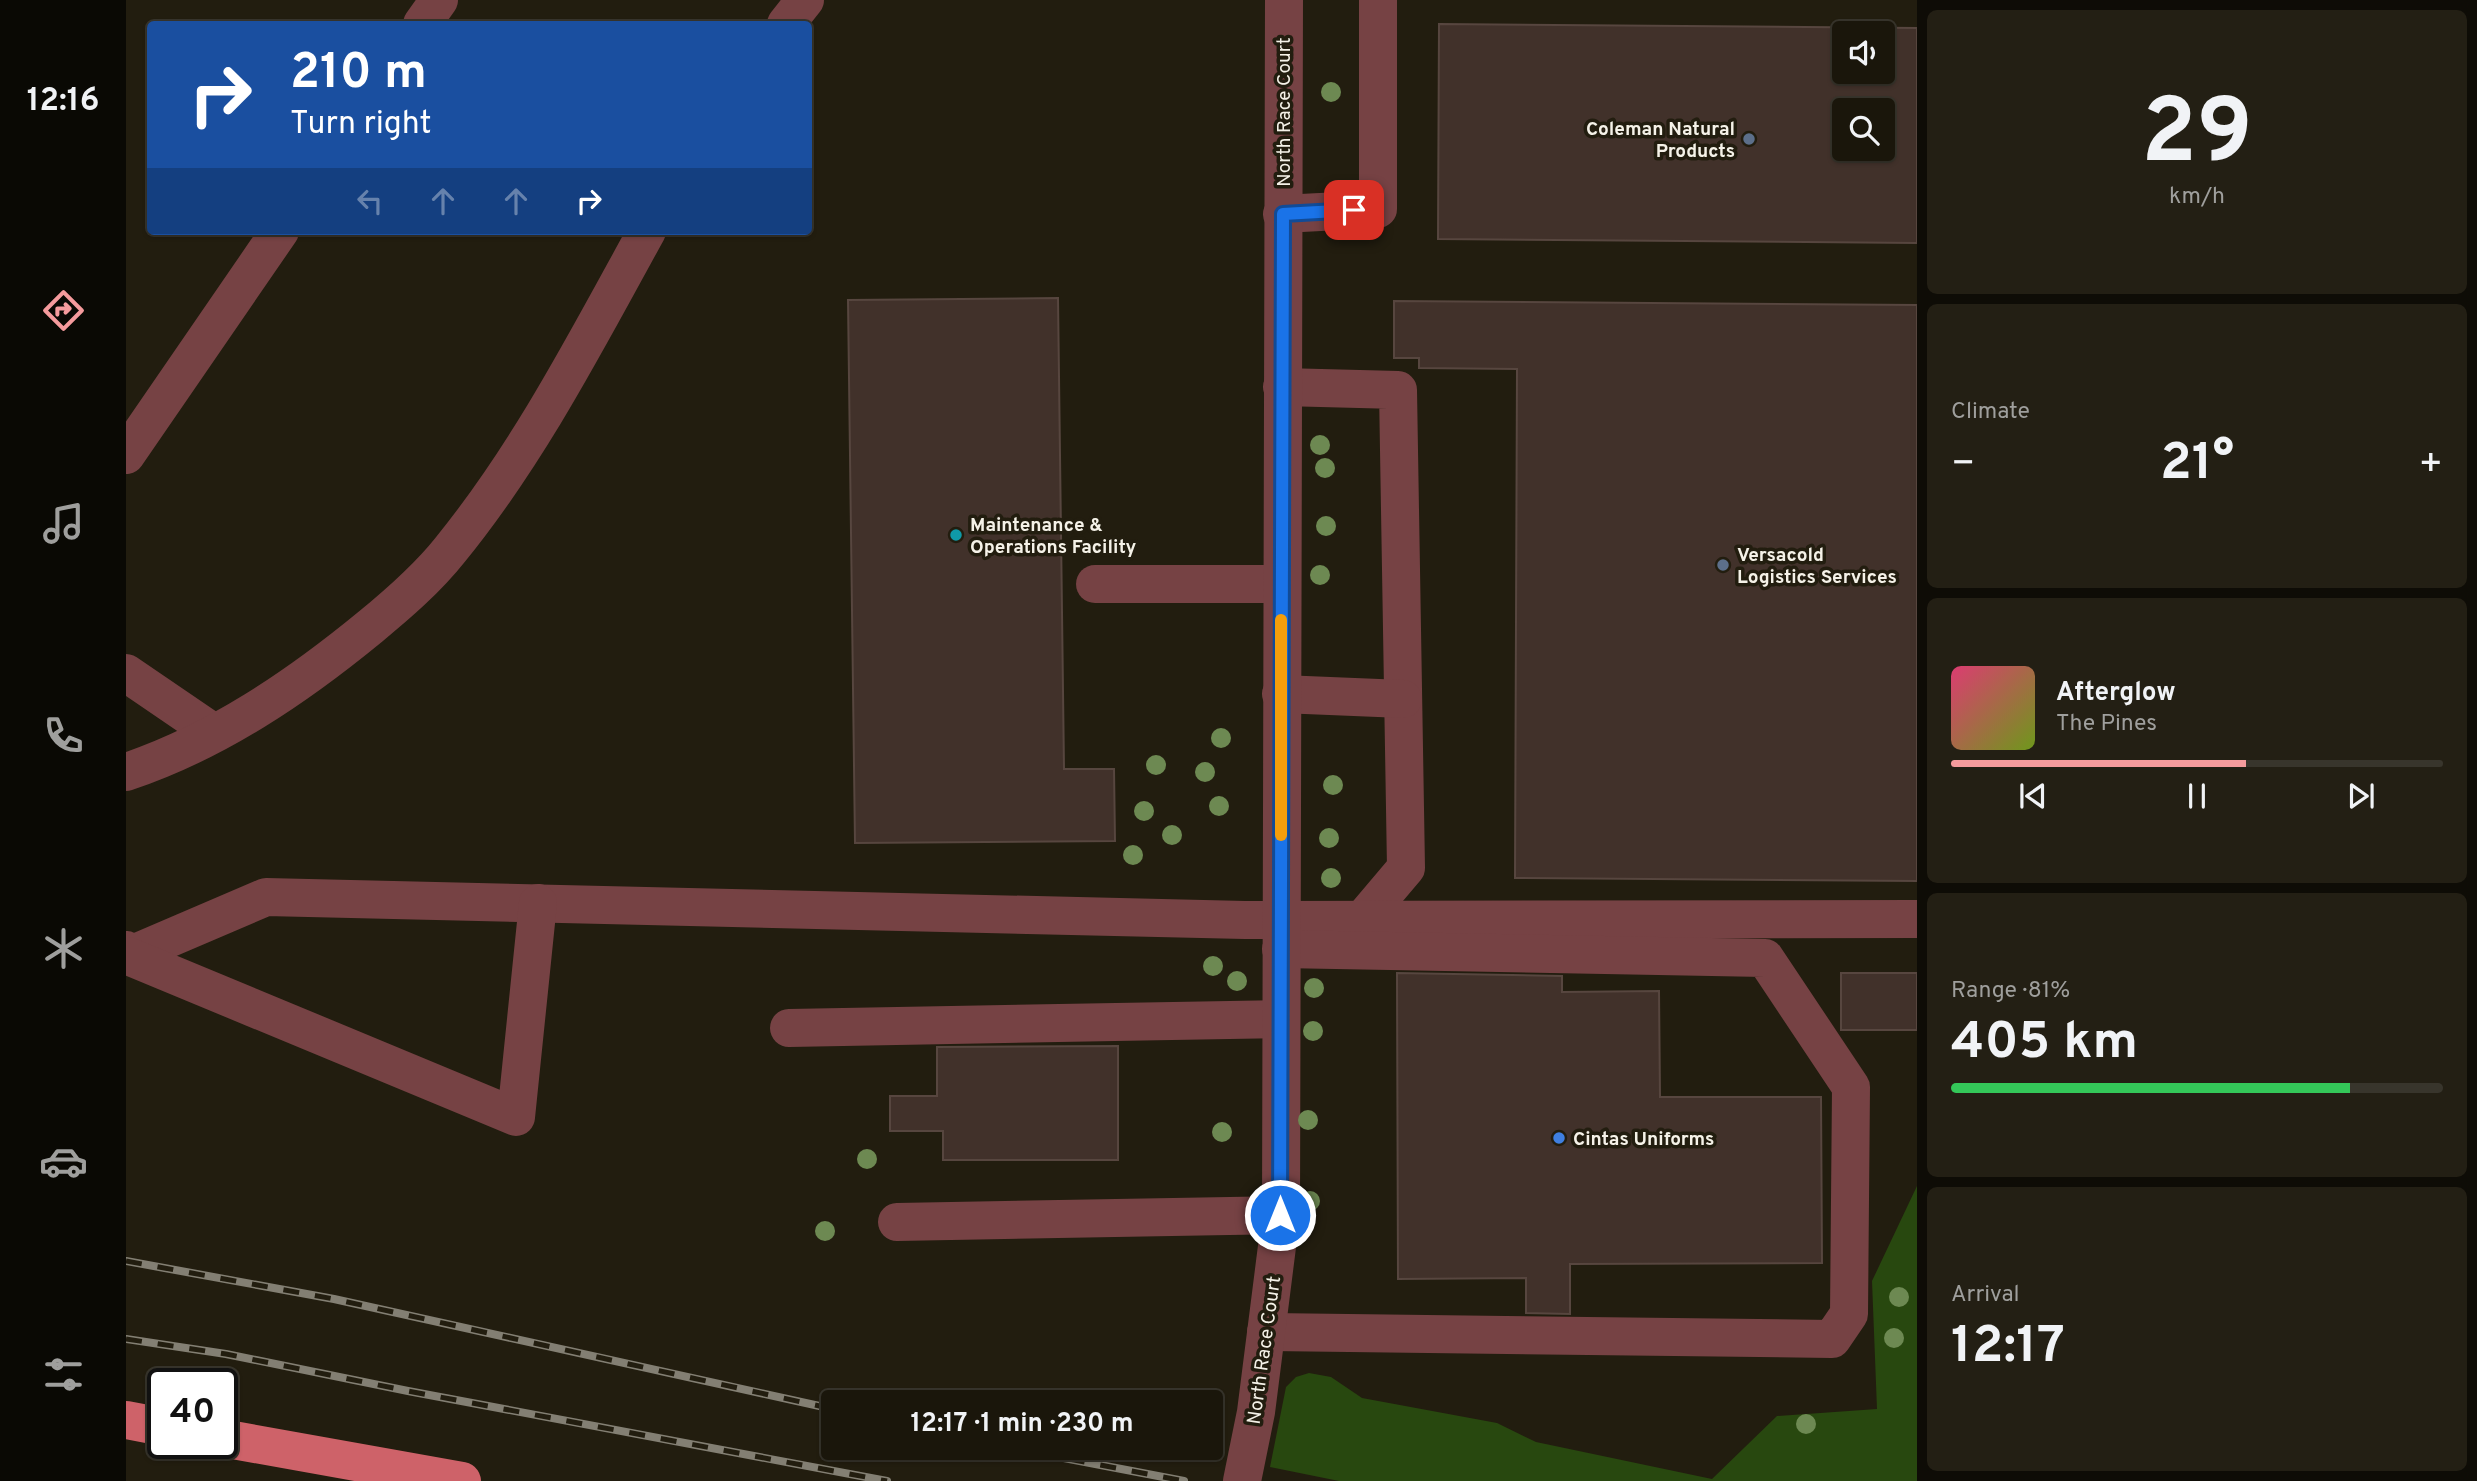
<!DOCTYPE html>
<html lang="en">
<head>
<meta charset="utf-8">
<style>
	body { margin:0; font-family:Overpass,sans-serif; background:#231f14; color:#f1f3f6; height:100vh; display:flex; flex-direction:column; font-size:26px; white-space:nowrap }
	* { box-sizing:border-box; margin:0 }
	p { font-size:23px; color:#9f9f9d }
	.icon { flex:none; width:38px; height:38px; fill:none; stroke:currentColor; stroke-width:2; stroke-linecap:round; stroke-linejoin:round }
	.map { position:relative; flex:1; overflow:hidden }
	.side { display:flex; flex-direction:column; gap:10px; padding:10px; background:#0e0c06; width:560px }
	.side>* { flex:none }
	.top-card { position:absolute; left:21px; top:21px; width:665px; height:214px; border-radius:7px; box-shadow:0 2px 5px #0004,0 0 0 2px #38352c; background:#1a4fa0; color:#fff; overflow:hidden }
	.fabs { position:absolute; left:1706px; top:21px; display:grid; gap:14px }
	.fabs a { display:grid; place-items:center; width:63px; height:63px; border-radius:7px; background:#1a160b; box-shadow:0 2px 5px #0004,0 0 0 2px #38352c; font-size:35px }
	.speed { position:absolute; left:21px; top:1368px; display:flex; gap:14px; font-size:35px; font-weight:700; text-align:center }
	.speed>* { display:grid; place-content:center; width:91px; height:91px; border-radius:50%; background:#1a160b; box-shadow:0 2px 5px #0004,0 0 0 2px #38352c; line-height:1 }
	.speed .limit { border:4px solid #111; border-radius:10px; background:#fff; color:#111 }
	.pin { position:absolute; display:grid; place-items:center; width:60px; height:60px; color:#fff; margin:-30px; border-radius:14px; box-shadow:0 4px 10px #0006 }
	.me { position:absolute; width:77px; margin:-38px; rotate:0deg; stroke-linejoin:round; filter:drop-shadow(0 0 5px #0008) }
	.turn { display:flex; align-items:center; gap:24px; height:147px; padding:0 28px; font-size:32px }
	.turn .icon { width:91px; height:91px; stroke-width:2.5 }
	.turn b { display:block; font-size:49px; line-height:60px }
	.lanes { display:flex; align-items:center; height:66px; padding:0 28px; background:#0003; justify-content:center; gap:35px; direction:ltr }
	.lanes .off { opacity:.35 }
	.big { font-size:52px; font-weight:700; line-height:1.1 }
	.side .card { flex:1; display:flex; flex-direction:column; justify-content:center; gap:10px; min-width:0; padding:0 24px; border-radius:10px; background:#231f14 }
	.side .dial { align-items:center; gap:0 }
	.dial b { font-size:91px; line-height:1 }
	.song { display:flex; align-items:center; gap:21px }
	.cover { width:84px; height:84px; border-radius:10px; background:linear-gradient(135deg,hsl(340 70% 55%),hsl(80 70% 35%)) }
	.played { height:7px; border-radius:4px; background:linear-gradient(90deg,#f59b9d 60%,#38352c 60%) }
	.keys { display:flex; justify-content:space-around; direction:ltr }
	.heat { display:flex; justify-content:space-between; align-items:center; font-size:38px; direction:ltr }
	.charge { height:10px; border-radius:5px; background:linear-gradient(90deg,#34c759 81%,#38352c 0) }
	.trip { position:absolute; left:695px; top:1390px; width:402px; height:70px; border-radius:7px; background:#1a160b; box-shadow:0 2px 5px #0004,0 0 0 2px #38352c; font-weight:700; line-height:70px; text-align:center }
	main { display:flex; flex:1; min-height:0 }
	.menu { display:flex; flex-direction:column; width:126px; justify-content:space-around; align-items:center; background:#0a0904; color:#9f9f9d }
	.menu .icon { width:49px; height:49px }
	.menu .selected { color:#f59b9d }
	.menu b { font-size:32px; color:#f1f3f6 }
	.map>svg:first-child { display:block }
	.green { fill:#28480f }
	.building { fill:#41312a; stroke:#57463f; stroke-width:2; fill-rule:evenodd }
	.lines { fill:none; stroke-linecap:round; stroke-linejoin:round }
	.minor { stroke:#764244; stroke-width:38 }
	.major { stroke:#ce6269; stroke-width:38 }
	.rail-casing { stroke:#837f73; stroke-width:8 }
	.rail { stroke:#221d0f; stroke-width:5; stroke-dasharray:16; stroke-linecap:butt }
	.tree { fill:#6d8952 }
	.route-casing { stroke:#114b97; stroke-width:18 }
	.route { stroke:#1a73e8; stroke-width:12 }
	.slow { stroke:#f59e0b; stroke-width:12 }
	.service-dot { fill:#5c6f8a; stroke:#221d0f; stroke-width:2.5 }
	.culture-dot { fill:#0f9aa8; stroke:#221d0f; stroke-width:2.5 }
	.shop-dot { fill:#3f7fe0; stroke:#221d0f; stroke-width:2.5 }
	.labels { text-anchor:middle; stroke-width:7; stroke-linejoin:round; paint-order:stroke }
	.street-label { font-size:19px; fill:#f5f2e8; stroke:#221d0f }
	.poi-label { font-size:19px; font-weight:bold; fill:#f5f2e8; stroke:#221d0f; text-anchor:start }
</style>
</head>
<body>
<main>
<nav class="menu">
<b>12:16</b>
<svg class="icon selected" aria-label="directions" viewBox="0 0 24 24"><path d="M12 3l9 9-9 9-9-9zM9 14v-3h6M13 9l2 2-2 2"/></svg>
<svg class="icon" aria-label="music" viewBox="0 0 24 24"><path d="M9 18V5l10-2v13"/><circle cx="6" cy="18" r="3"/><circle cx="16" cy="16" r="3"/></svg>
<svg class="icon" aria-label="phone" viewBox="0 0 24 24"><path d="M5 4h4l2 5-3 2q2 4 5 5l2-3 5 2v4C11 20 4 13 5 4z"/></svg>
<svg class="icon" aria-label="climate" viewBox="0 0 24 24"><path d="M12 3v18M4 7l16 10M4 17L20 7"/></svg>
<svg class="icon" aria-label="car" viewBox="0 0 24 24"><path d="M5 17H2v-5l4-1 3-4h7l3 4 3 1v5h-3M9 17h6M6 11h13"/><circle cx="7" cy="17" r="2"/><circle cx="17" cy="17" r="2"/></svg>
<svg class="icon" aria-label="filters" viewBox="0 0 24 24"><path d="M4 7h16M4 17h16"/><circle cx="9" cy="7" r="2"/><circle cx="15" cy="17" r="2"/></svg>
</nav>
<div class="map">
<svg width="1791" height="1481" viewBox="0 0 1791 1481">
	<rect width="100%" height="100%" fill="#221d0f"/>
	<path class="green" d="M1791 1186V1481H1213L1144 1467 1160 1387 1170 1377 1183 1373 1205 1377 1236 1398 1371 1423 1410 1442 1586 1479 1651 1416 1751 1409 1746 1281Z"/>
	<g class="building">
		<path d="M1313 24 1791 28V243L1312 239ZM1718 33H1757V72H1718ZM1718 110H1757V149H1718Z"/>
		<path d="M932 298 938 769H988L989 841 729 843 722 300Z"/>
		<path d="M1268 301 1791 305V881L1389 878 1391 369 1293 368V358H1268Z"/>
		<path d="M1271 973 1436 976V992L1533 991 1534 1097H1695L1696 1263 1444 1264V1314L1400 1313V1278L1272 1279Z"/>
		<rect x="1715" y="973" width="76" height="57"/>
		<path d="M992 1046V1160H817V1131H764V1096H811V1047Z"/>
	</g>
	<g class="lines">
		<g class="minor">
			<path d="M296 24 313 0"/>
			<path d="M660 24 679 0"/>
			<path d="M1156 214 1252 209V0"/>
			<path d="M1156 387 1272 390 1280 868 1236 920"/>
			<path d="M0 455 154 231"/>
			<path d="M969 584H1155"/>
			<path d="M0 673 88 733"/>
			<path d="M1155 694 1277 699"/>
			<path d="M0 772C90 742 171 687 244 627 272 604 301 579 324 550 403 453 461 340 521 231"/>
			<path d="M0 950 2 956 140 897 1119 920 1791 919"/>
			<path d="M2 956 390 1117 412 903"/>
			<path d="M663 1028 1155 1019"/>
			<path d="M771 1222 1155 1215"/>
			<path d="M1140 1332 1706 1339 1723 1314 1725 1087 1639 958 1155 949"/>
			<path d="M1116 1481 1130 1412 1155 1215 1158 0"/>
		</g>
		<g class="major">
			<path d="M0 1420 37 1427"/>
			<path d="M96 1438 336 1481"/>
		</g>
		<g class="rail-casing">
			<g id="rail">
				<path d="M0 1261 208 1299 707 1409"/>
				<path d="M0 1339 100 1354 282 1391 761 1481"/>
				<path d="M880 1447 1058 1481"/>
			</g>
		</g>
		<use href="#rail" class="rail"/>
	</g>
	<g class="tree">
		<circle cx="1205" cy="92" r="10"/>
		<circle cx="1194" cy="445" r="10"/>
		<circle cx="1199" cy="468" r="10"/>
		<circle cx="1200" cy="526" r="10"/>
		<circle cx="1194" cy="575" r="10"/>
		<circle cx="1095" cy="738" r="10"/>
		<circle cx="1030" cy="765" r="10"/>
		<circle cx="1079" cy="772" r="10"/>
		<circle cx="1207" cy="785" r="10"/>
		<circle cx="1093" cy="806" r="10"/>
		<circle cx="1018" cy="811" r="10"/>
		<circle cx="1046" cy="835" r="10"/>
		<circle cx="1203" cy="838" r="10"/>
		<circle cx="1007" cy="855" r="10"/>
		<circle cx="1205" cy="878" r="10"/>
		<circle cx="1087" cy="966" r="10"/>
		<circle cx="1111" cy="981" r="10"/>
		<circle cx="1188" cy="988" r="10"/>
		<circle cx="1187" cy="1031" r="10"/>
		<circle cx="1182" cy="1120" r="10"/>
		<circle cx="1096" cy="1132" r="10"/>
		<circle cx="741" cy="1159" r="10"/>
		<circle cx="1184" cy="1201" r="10"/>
		<circle cx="699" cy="1231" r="10"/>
		<circle cx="1773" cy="1297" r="10"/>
		<circle cx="1768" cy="1338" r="10"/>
		<circle cx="1680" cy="1424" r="10"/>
	</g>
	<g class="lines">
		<g class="route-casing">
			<path id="route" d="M1154 1215 1157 214 1228 210"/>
		</g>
		<use href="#route" class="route"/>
		<path class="slow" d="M1155 835V620"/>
	</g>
	<g class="service-dot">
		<circle cx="1623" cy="139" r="7"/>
		<circle cx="1597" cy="565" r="7"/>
	</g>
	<circle class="culture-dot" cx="830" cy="535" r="7"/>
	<circle class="shop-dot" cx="1433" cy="1138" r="7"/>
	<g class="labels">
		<g class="street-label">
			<text transform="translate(1157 112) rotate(-90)" y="7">North Race Court</text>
			<text transform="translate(1137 1350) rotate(-82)" y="7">North Race Court</text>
		</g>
		<g class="poi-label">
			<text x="1609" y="135" text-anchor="end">Coleman Natural<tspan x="1609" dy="22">Products</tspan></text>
			<text x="844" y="531">Maintenance &amp;<tspan x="844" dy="22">Operations Facility</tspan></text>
			<text x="1611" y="561">Versacold<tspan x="1611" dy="22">Logistics Services</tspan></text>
			<text x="1447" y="1145">Cintas Uniforms</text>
		</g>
	</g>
</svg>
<div class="fabs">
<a><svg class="icon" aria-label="sound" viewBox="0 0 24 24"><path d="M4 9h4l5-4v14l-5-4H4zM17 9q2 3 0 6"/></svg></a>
<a><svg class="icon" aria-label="search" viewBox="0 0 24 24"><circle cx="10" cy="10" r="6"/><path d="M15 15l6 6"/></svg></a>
</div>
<div class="speed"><div class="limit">40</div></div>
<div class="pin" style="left:1228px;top:210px;background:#d93025"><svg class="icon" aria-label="arrive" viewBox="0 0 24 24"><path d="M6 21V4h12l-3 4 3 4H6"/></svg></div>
<svg class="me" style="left:1154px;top:1215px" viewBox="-20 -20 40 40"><circle r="17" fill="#1a73e8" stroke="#fff" stroke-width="3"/><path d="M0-11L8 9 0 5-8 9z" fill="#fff"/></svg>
<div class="trip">12:17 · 1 min · 230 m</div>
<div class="top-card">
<div class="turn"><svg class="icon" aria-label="right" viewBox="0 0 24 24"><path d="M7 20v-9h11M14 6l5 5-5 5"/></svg><div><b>210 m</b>Turn right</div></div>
<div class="lanes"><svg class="icon off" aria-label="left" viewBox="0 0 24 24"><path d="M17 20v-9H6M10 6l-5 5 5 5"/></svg><svg class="icon off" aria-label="ahead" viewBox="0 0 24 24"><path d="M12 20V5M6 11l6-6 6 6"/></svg><svg class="icon off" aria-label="ahead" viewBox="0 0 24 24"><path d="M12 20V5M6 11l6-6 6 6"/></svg><svg class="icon" aria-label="right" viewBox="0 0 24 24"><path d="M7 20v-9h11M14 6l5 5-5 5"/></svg></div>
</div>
</div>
<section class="side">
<div class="card dial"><b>29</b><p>km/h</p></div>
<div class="card"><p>Climate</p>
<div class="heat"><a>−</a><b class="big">21°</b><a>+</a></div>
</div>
<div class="card">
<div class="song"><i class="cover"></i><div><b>Afterglow</b><p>The Pines</p></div></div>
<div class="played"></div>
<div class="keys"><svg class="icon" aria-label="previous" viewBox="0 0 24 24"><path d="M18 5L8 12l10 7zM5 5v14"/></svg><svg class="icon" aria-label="pause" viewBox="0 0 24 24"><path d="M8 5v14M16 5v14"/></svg><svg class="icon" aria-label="next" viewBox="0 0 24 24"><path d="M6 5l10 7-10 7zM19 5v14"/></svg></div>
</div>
<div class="card"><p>Range · 81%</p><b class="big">405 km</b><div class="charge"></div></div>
<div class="card"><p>Arrival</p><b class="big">12:17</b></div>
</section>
</main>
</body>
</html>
